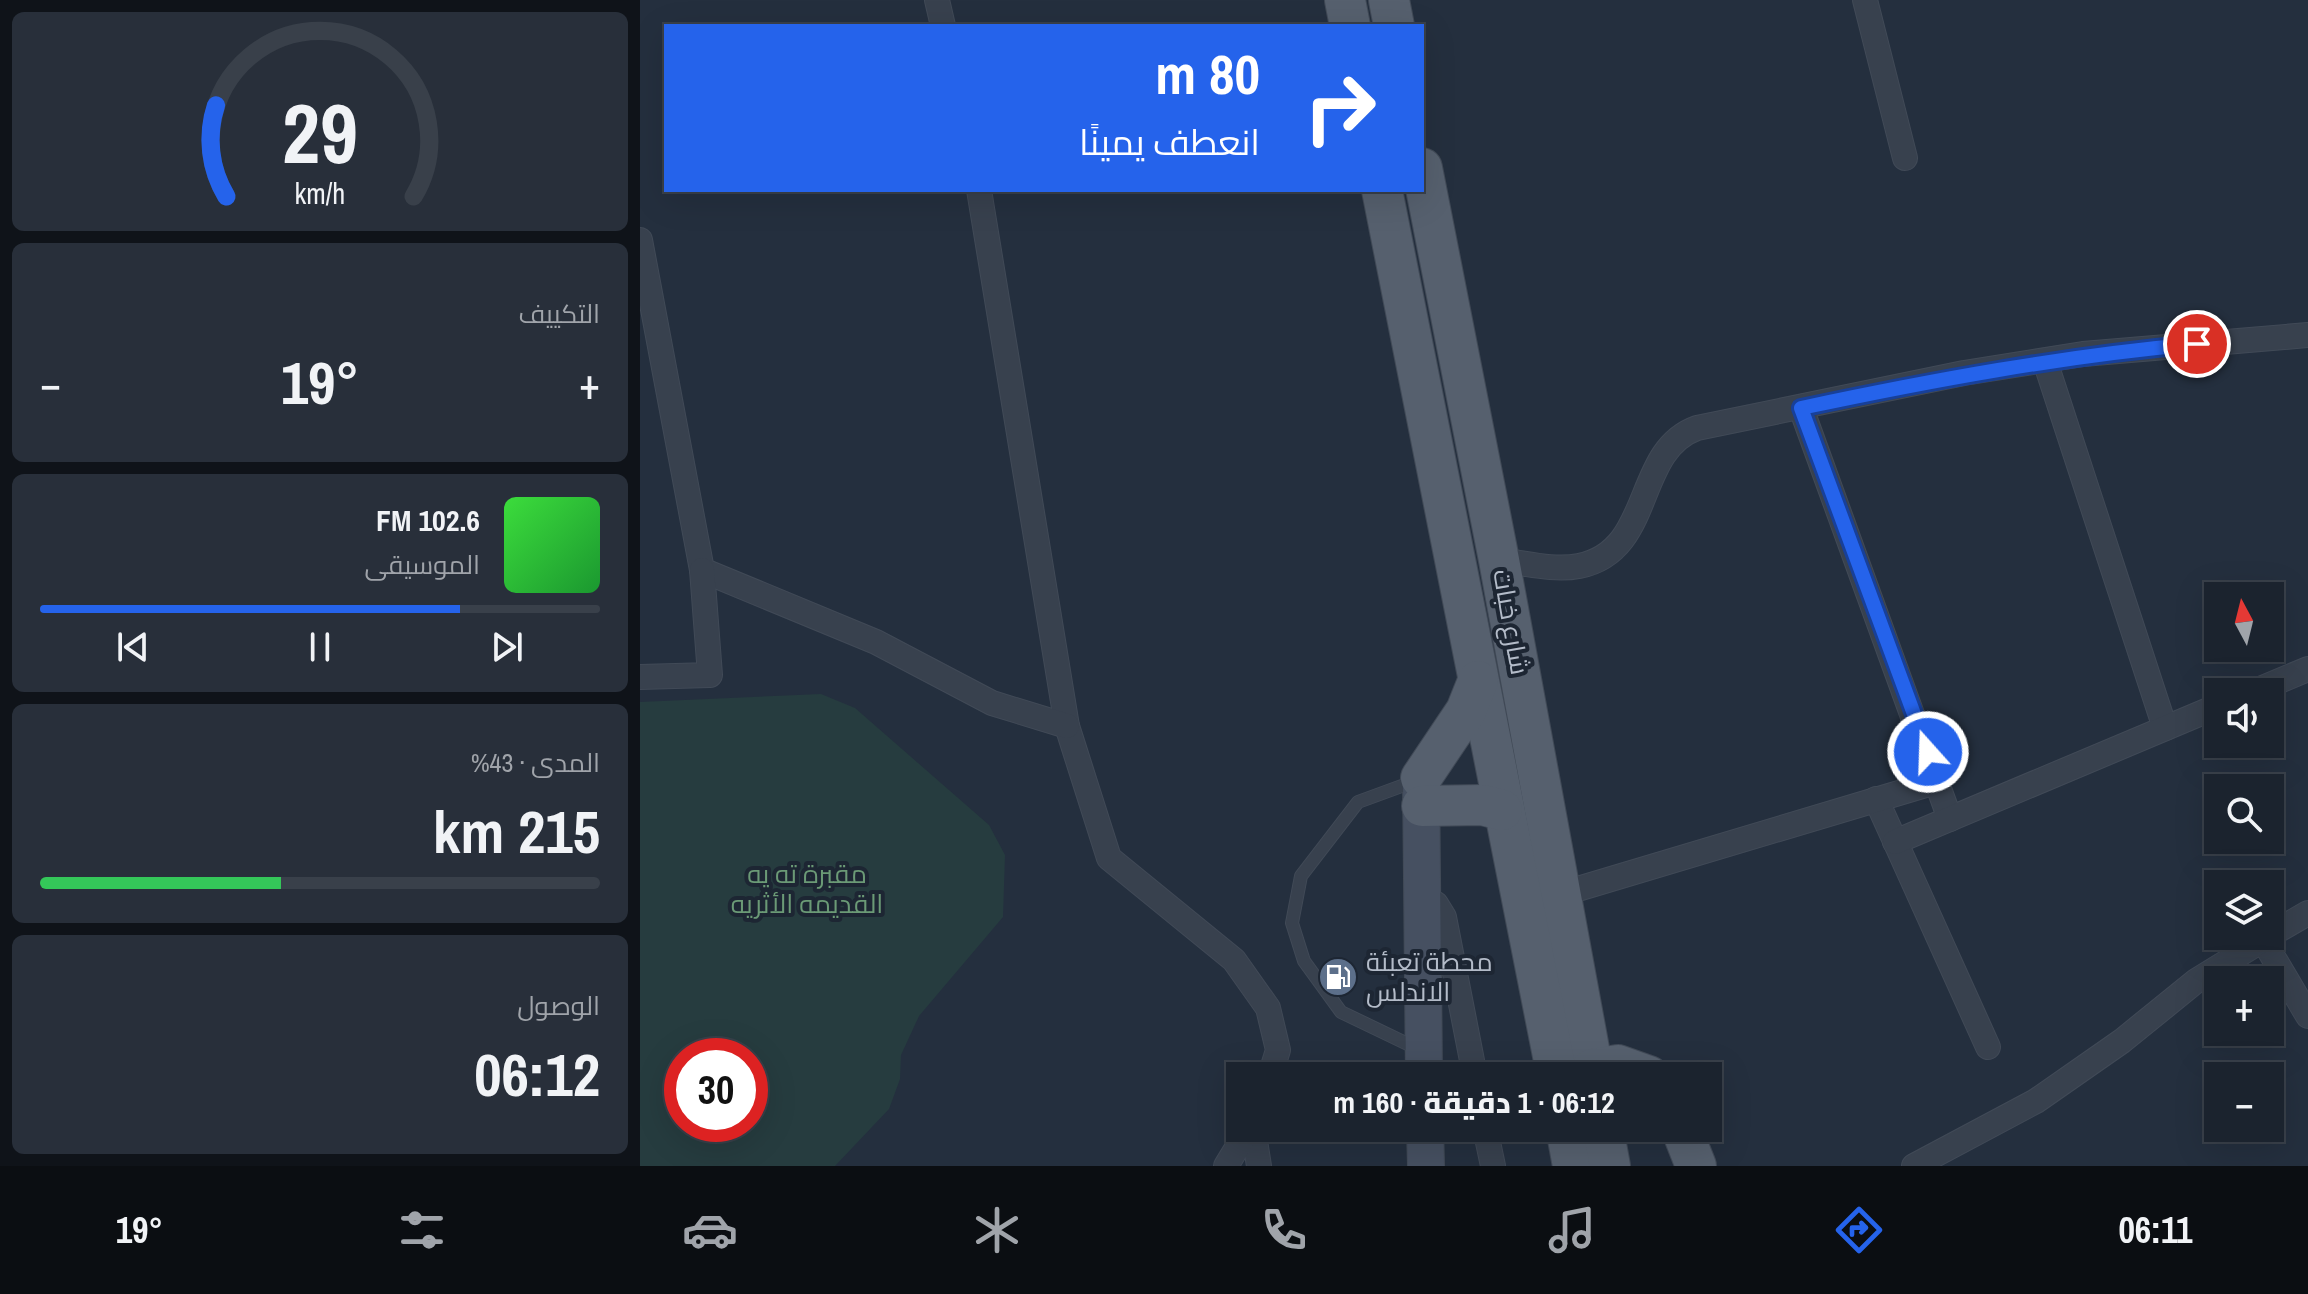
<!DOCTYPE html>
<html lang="ar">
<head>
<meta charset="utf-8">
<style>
	body { margin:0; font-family:"Archivo Narrow",Cairo,sans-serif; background:#282f3a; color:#f1f3f6; direction:rtl; height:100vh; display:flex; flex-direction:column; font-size:30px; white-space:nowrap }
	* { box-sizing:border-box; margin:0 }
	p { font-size:26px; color:#a0a4aa }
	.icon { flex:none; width:44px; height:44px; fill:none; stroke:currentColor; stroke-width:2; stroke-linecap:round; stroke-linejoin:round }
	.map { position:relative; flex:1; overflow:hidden; direction:ltr }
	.sheet { display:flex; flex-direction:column; gap:12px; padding:12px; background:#0f1319; width:640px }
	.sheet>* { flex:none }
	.hud { position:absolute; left:24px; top:24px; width:760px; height:168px; border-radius:0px; box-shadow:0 8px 32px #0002,0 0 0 2px #39404a; direction:rtl; background:#2563eb; color:#fff; overflow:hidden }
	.needle { width:52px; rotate:353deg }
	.tools { position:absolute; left:1564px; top:582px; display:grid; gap:16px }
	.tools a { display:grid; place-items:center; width:80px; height:80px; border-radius:0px; background:#1b232e; box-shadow:0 8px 32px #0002,0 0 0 2px #39404a; font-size:40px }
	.speed { position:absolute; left:24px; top:1038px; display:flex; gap:16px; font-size:40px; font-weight:700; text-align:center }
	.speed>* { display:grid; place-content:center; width:104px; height:104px; border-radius:50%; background:#1b232e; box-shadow:0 8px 32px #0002,0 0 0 2px #39404a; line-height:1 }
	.speed .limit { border:12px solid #d22; background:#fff; color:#111 }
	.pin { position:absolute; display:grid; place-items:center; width:68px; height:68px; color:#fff; margin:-34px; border:4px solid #fff; border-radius:50%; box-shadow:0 2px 8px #0007 }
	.me { position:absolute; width:88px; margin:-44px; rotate:340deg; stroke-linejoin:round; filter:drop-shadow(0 0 6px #0008) }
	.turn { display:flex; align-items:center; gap:28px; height:168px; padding:0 32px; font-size:36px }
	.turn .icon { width:104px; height:104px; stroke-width:2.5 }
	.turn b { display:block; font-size:56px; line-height:68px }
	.big { font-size:60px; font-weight:800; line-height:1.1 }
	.sheet .widget { flex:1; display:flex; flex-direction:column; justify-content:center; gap:12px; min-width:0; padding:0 28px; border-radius:12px; background:#282f3a }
	.sheet .dial { align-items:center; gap:0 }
	.dial svg { height:208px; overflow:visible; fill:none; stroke:#39404a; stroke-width:7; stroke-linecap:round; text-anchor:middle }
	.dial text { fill:#f1f3f6; stroke:none }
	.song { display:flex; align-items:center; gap:24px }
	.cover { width:96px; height:96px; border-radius:12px; background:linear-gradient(135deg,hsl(120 70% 55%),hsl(130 70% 35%)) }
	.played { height:8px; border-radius:4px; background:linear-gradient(90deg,#2563eb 75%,#39404a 75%) }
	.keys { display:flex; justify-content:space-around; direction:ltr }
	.heat { display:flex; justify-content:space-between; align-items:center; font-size:44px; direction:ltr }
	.charge { height:12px; border-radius:6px; background:linear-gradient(90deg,#34c759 43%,#39404a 0) }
	.trip { position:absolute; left:586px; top:1062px; width:496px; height:80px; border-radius:0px; background:#1b232e; box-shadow:0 8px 32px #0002,0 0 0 2px #39404a; font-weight:800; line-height:80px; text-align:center; direction:rtl }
	.tabs { display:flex; height:128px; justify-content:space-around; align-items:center; background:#0b0e12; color:#a0a4aa }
	.tabs .icon { width:56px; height:56px }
	.tabs .current { color:#2563eb }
	.tabs b { font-size:36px; color:#f1f3f6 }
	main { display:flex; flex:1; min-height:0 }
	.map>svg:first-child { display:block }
	.green { fill:#263c3f; fill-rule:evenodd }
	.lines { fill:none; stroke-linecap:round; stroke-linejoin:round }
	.lane-casing { stroke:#414a57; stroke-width:14 }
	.street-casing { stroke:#414a57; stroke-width:26 }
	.secondary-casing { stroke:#414a57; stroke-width:38 }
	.primary-casing { stroke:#414a57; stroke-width:42 }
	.lane { stroke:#38414e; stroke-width:12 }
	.street { stroke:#38414e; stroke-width:24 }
	.secondary { stroke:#465061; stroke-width:36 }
	.primary { stroke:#56606e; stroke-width:40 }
	.route-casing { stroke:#184099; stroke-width:20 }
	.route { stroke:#2563eb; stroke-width:14 }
	.labels { text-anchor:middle; stroke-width:8; stroke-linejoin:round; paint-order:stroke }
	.street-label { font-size:26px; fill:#b4bcc9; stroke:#1d2633 }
	.park-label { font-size:26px; fill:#6b9a76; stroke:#1d2633 }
	.poi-label { font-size:26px; fill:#b4bcc9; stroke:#1d2633; text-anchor:start }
</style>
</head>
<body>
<main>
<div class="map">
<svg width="1668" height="1166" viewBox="0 0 1668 1166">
	<rect width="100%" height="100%" fill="#242f3e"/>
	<path class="green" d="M181 694 215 708 349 825 365 855 363 917 279 1016 261 1055 260 1079 249 1109 195 1166H0V702ZM42 1056H110V1124H42Z"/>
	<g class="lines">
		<g class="lane-casing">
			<path id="lane" d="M778 780 718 802 661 876 652 923 664 961 701 1012 778 1049"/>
		</g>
		<g class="street-casing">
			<g id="street">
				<path d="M297 0 303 26"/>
				<path d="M1225 0 1265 158"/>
				<path d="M339 190 427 726 469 858 594 960 628 1008 638 1050 630 1076"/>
				<path d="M0 240 62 570 236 642 352 703 427 726"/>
				<path d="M1405 361 1525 728"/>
				<path d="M1161 408 1310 819"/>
				<path d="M859 560C885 563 914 571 939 566 1015 551 993 451 1057 428L1324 373 1443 354 1668 335"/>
				<path d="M0 677 70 675 62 570"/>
				<path d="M1613 692 1668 669"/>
				<path d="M1236 799 1348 1047"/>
				<path d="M1255 842 1578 706"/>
				<path d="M921 894 1299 781"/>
				<path d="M781 896 796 904 804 917 835 1076"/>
				<path d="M1630 935 1668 913"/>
				<path d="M1623 940 1668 1016"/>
				<path d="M613 1128 619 1166"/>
				<path d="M845 1128 853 1166"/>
				<path d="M586 1166 609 1128"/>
				<path d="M1274 1166 1396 1101 1482 1041 1556 981 1629 936"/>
			</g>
		</g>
		<g class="secondary-casing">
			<g id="secondary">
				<path d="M781 778 784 1076"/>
				<path d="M785 1128 786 1166"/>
			</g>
		</g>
		<g class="primary-casing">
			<g id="primary">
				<path d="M705 0 710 26"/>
				<path d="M749 0 754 26"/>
				<path d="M782 168 859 560 954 1076"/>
				<path d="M742 190 917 1076"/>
				<path d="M781 778 826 711 838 681"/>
				<path d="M782 806 842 805 862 810"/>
				<path d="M952 1069 978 1065 1009 1076"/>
				<path d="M926 1128 933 1166"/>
				<path d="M963 1128 970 1166"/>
				<path d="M1041 1128 1056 1166"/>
			</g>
		</g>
		<use href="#lane" class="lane"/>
		<use href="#street" class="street"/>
		<use href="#secondary" class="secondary"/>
		<use href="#primary" class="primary"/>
	</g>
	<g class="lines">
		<g class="route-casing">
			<path id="route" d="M1288 752 1161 408C1293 380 1423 356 1557 344"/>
		</g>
		<use href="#route" class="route"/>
	</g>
	<defs>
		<g id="fuel-disc" transform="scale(2)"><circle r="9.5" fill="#5c6f8a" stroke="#1d2633"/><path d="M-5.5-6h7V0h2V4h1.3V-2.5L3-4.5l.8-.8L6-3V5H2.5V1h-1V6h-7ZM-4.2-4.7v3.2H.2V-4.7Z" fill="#fff"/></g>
	</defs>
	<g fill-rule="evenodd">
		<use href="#fuel-disc" x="698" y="977"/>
	</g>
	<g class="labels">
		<g class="street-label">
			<text transform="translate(871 622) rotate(80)" y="9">شارع خبات</text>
		</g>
		<g class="park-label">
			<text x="167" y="883">مقبرة ته په<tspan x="167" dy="30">القديمه الأثريه</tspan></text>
		</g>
		<g class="poi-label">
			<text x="726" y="971">محطة تعبئة<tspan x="726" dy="30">الاندلس</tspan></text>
		</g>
	</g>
</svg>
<div class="tools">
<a><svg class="needle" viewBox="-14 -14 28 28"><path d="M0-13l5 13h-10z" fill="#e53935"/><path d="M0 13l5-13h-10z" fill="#a0a4aa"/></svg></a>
<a><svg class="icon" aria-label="sound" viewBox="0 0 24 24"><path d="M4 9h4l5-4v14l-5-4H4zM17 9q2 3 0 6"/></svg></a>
<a><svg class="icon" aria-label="search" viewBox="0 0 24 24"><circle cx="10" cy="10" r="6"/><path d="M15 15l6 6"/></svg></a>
<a><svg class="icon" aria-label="layers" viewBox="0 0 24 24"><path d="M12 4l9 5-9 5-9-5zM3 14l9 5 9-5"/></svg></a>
<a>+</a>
<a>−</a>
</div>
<div class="speed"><div class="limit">30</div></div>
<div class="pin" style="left:1557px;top:344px;background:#d93025"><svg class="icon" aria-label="arrive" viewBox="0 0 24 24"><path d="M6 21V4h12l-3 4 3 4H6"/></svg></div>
<svg class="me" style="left:1288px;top:752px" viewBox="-20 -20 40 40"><circle r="17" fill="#2563eb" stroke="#fff" stroke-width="3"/><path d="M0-11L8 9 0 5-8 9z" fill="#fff"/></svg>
<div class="trip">06:12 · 1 دقيقة · 160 m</div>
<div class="hud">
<div class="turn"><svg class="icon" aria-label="right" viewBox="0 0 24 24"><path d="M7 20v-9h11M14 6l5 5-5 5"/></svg><div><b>80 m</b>انعطف يمينًا</div></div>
</div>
</div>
<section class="sheet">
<div class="widget dial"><svg viewBox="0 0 100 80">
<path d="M14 69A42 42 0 1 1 86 69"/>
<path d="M14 69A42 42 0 0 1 10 34" stroke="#2563eb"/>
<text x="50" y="56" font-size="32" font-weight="700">29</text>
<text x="50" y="72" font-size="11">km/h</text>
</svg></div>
<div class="widget"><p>التكييف</p>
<div class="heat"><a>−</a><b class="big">19°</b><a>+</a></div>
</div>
<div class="widget">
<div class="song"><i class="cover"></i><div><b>102.6 FM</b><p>الموسيقى</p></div></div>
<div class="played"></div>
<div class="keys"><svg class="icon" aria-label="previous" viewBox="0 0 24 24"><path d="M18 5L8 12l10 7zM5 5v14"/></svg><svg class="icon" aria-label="pause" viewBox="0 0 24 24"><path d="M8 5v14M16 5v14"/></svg><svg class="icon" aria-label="next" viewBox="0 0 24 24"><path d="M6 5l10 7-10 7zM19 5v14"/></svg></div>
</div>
<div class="widget"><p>المدى · 43%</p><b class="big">215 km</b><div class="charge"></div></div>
<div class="widget"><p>الوصول</p><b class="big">06:12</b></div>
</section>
</main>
<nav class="tabs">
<b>06:11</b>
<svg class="icon current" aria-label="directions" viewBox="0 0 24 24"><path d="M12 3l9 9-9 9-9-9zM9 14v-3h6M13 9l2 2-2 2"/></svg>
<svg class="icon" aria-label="music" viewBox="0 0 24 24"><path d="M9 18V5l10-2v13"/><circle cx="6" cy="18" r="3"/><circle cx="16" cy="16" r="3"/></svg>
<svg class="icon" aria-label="phone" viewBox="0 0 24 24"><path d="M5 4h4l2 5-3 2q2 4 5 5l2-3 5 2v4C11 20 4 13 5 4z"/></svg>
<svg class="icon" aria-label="climate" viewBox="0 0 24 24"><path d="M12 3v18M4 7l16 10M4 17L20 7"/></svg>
<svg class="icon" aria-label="car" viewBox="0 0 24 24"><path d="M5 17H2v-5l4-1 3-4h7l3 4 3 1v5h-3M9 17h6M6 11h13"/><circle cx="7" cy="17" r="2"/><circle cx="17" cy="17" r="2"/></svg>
<svg class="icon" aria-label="filters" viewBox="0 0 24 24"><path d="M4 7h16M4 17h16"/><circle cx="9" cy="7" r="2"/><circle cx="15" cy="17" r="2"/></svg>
<b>19°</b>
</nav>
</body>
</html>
